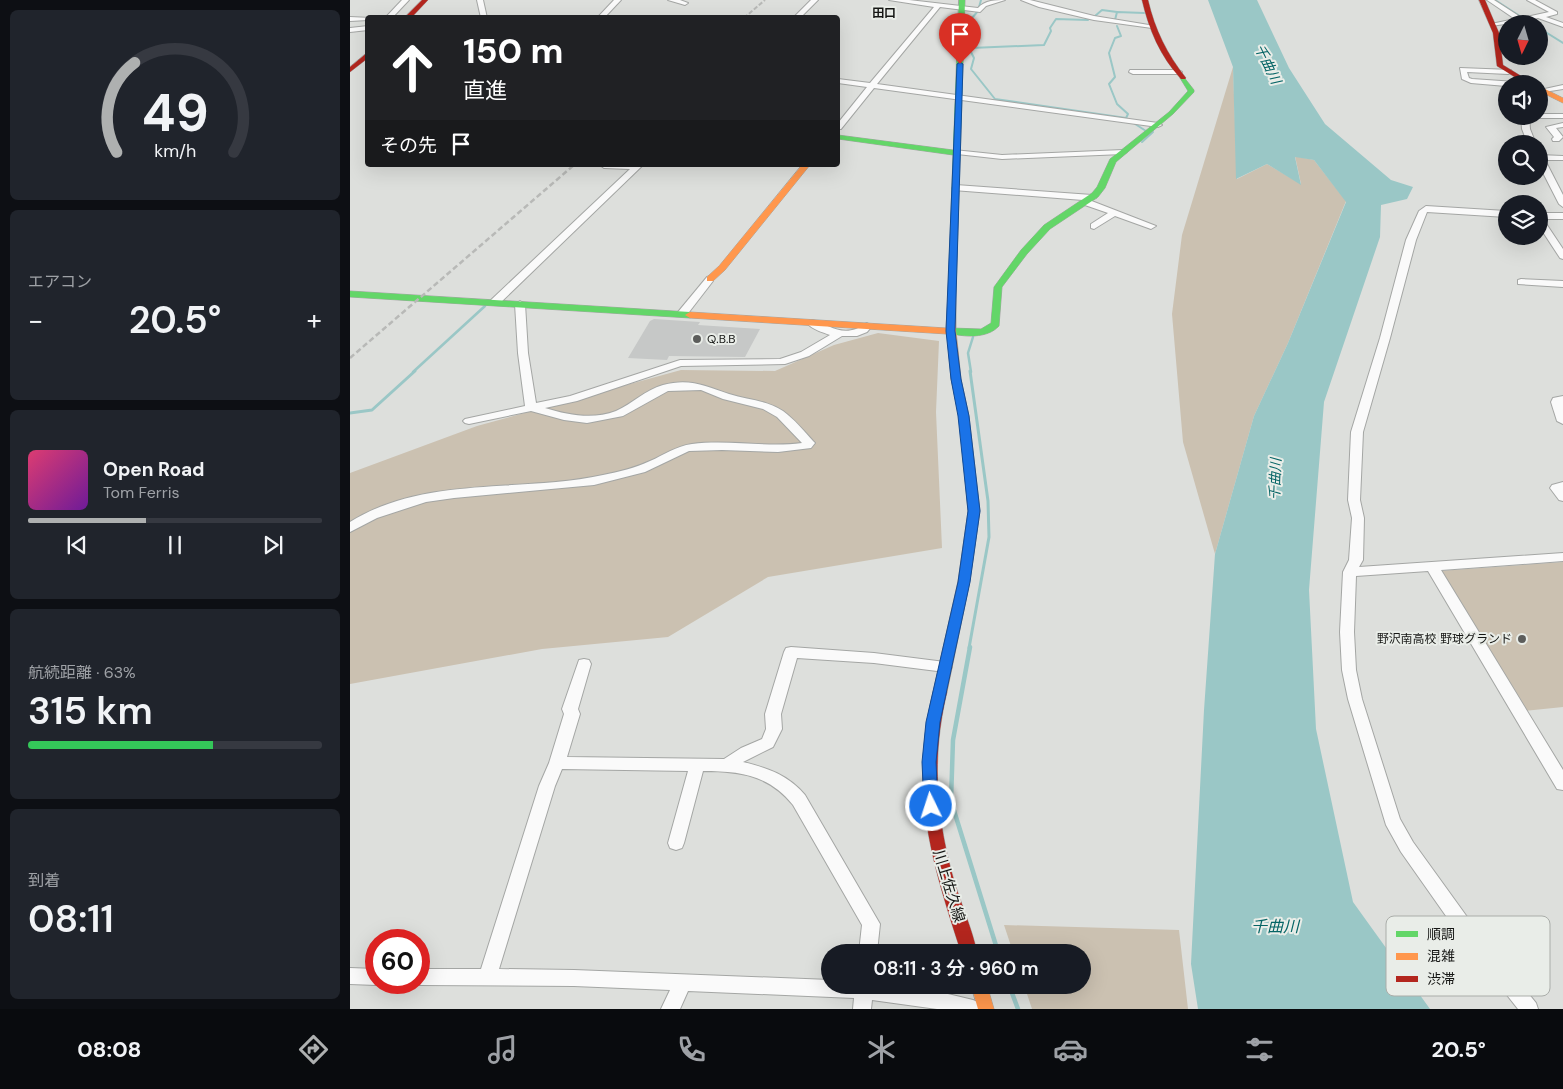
<!DOCTYPE html>
<html lang="ja">
<head>
<meta charset="utf-8">
<style>
	body { margin:0; font-family:"DM Sans","Noto Sans JP",sans-serif; background:#20242c; color:#f1f3f6; height:100vh; display:flex; flex-direction:column; font-size:19px; white-space:nowrap }
	* { box-sizing:border-box; margin:0 }
	p { font-size:16px; color:#9ea1a6 }
	.icon { flex:none; width:28px; height:28px; fill:none; stroke:currentColor; stroke-width:2; stroke-linecap:round; stroke-linejoin:round }
	.map { position:relative; flex:1; overflow:hidden }
	.panel { display:flex; flex-direction:column; gap:10px; padding:10px; background:#0d0f14; width:350px }
	.panel>* { flex:none }
	.guide { position:absolute; left:15px; top:15px; width:475px; height:152px; border-radius:5px; box-shadow:0 5px 20px #0002; background:#202124; color:#fff; overflow:hidden }
	.needle { width:32px; rotate:185deg }
	.fabs { position:absolute; left:1148px; top:15px; display:grid; gap:10px }
	.fabs a { display:grid; place-items:center; width:50px; height:50px; border-radius:50%; background:#171b24; box-shadow:0 5px 20px #0002; font-size:25px }
	.speed { position:absolute; left:15px; top:929px; display:flex; gap:10px; font-size:25px; font-weight:700; text-align:center }
	.speed>* { display:grid; place-content:center; width:65px; height:65px; border-radius:50%; background:#171b24; box-shadow:0 5px 20px #0002; line-height:1 }
	.speed .limit { border:8px solid #d22; background:#fff; color:#111 }
	.pin { position:absolute; display:grid; place-items:center; width:42px; height:42px; color:#fff; margin:-51px -21px; border-radius:50% 50% 50% 0; rotate:-45deg; box-shadow:0 0 5px #0007 }
	.pin .icon { rotate:45deg }
	.me { position:absolute; width:55px; margin:-28px; rotate:356deg; stroke-linejoin:round; filter:drop-shadow(0 0 4px #0008) }
	.turn { display:flex; align-items:center; gap:18px; height:105px; padding:0 15px; font-size:22px }
	.turn .icon { width:65px; height:65px; stroke-width:2.5 }
	.turn b { display:block; font-size:35px; line-height:42px }
	.then { display:flex; align-items:center; height:48px; padding:0 15px; background:#0003; gap:10px; font-size:19px }
	.big { font-size:38px; font-weight:600; line-height:1.1 }
	.panel .widget { flex:1; display:flex; flex-direction:column; justify-content:center; gap:8px; min-width:0; padding:0 18px; border-radius:8px; background:#20242c }
	.panel .dial { align-items:center; gap:0 }
	.dial svg { height:130px; overflow:visible; fill:none; stroke:#363941; stroke-width:7; stroke-linecap:round; text-anchor:middle }
	.dial text { fill:#f1f3f6; stroke:none }
	.song { display:flex; align-items:center; gap:15px }
	.cover { width:60px; height:60px; border-radius:8px; background:linear-gradient(135deg,hsl(340 70% 55%),hsl(280 70% 35%)) }
	.played { height:5px; border-radius:2px; background:linear-gradient(90deg,#aeb0b0 40%,#363941 40%) }
	.keys { display:flex; justify-content:space-around; direction:ltr }
	.heat { display:flex; justify-content:space-between; align-items:center; font-size:28px; direction:ltr }
	.charge { height:8px; border-radius:4px; background:linear-gradient(90deg,#34c759 63%,#363941 0) }
	.trip { position:absolute; left:471px; top:944px; width:270px; height:50px; border-radius:25px; background:#171b24; box-shadow:0 5px 20px #0002; font-weight:600; line-height:50px; text-align:center }
	.dock { display:flex; height:80px; justify-content:space-around; align-items:center; background:#090b0e; color:#9ea1a6 }
	.dock .icon { width:35px; height:35px }
	.dock .on { color:#aeb0b0 }
	.dock b { font-size:22px; color:#f1f3f6 }
	main { display:flex; flex:1; min-height:0 }
	.map>svg:first-child { display:block }
	.green { fill:#cbc1b1 }
	.water { fill:#9ac7c6 }
	.lines { fill:none; stroke-linecap:round; stroke-linejoin:round }
	.stream-far3 { stroke:#9ac7c6; stroke-width:2 }
	.stream-far2 { stroke:#9ac7c6; stroke-width:2.5 }
	.stream-far1 { stroke:#9ac7c6; stroke-width:3 }
	.stream { stroke:#9ac7c6; stroke-width:4.5 }
	.building { fill:#c6c8c7 }
	.street-casing { stroke:#a4a6a4; stroke-width:2 }
	.fast-casing { stroke:#a4a6a4; stroke-width:1 }
	.slow-casing { stroke:#a4a6a4; stroke-width:1 }
	.jam-casing { stroke:#a4a6a4; stroke-width:1 }
	.street { fill:#fafafa; fill-rule:evenodd }
	.fast { fill:#63d668; fill-rule:evenodd }
	.slow { fill:#ff974d; fill-rule:evenodd }
	.jam { fill:#b3261e; fill-rule:evenodd }
	.rail-far1 { stroke:#b8b9b7; stroke-width:2; stroke-dasharray:4.5 2; stroke-linecap:butt }
	.rail { stroke:#b8b9b7; stroke-width:2.5; stroke-dasharray:5.5 3; stroke-linecap:butt }
	.route { fill:#1a73e8; stroke:#114b97 }
	.poi-dot { fill:#5c5d5b; stroke:#e9ede8; stroke-width:2 }
	.labels { text-anchor:middle; stroke-width:4; stroke-linejoin:round; paint-order:stroke }
	.far-quarter-label { font-size:12px; font-weight:bold; fill:#161715; stroke:#e9ede8 }
	.poi-label { font-size:12px; fill:#161715; stroke:#e9ede8; text-anchor:start }
	.water-label { font-size:14px; font-style:italic; fill:#046465; stroke:#e9ede8 }
	.near-street-label { font-size:15px; fill:#161715; stroke:#e9ede8 }
	.near-water-label { font-size:16px; font-style:italic; fill:#046465; stroke:#e9ede8 }
	.key { fill:#e9ede8; stroke:#aaada9; stroke-width:1 }
	.key-label { font-size:14px; fill:#161715 }
</style>
</head>
<body>
<main>
<section class="panel">
<div class="widget dial"><svg viewBox="0 0 100 80">
<path d="M14 69A42 42 0 1 1 86 69"/>
<path d="M14 69A42 42 0 0 1 25 14" stroke="#aeb0b0"/>
<text x="50" y="56" font-size="32" font-weight="700">49</text>
<text x="50" y="72" font-size="11">km/h</text>
</svg></div>
<div class="widget"><p>エアコン</p>
<div class="heat"><a>−</a><b class="big">20.5°</b><a>+</a></div>
</div>
<div class="widget">
<div class="song"><i class="cover"></i><div><b>Open Road</b><p>Tom Ferris</p></div></div>
<div class="played"></div>
<div class="keys"><svg class="icon" aria-label="previous" viewBox="0 0 24 24"><path d="M18 5L8 12l10 7zM5 5v14"/></svg><svg class="icon" aria-label="pause" viewBox="0 0 24 24"><path d="M8 5v14M16 5v14"/></svg><svg class="icon" aria-label="next" viewBox="0 0 24 24"><path d="M6 5l10 7-10 7zM19 5v14"/></svg></div>
</div>
<div class="widget"><p>航続距離 · 63%</p><b class="big">315 km</b><div class="charge"></div></div>
<div class="widget"><p>到着</p><b class="big">08:11</b></div>
</section>
<div class="map">
<svg width="1213" height="1009" viewBox="0 0 1213 1009">
	<rect width="100%" height="100%" fill="#dddfdc"/>
	<g class="green">
		<path d="M883 67 887 179 917 164 951 184 945 156 964 160 996 201 938 343 904 416 865 554 833 442 822 314 832 235Z"/>
		<path d="M528 333 589 341 586 412 592 548 418 577 318 637 192 649 0 684V473L127 426 331 370 425 371 484 345Z"/>
		<path d="M1213 562V707L1174 711 1089 571Z"/>
		<path d="M654 925 829 930 838 1009H682L674 985H732V952H663Z"/>
	</g>
	<path class="water" d="M858 0H907L939 68 975 124 1041 180 1063 187 1057 199 1031 205 1030 237 974 402 959 590 966 729 1003 902 1080 1009H848L841 964 854 710 865 554 904 416 938 343 996 202 964 160 945 157 951 185 917 164 886 179 883 67Z"/>
	<g class="lines">
		<g class="stream-far3">
			<path d="M631 0 628 11 622 18 621 52 624 58 621 69 645 99 776 118 779 120"/>
			<path d="M1145 0 1182 24"/>
			<path d="M745 16 752 10 767 12"/>
			<path d="M765 20 767 12 794 13"/>
			<path d="M767 26 771 36 765 38 759 53 765 77 759 84 767 104 778 114 776 118"/>
			<path d="M1189 28 1213 43"/>
			<path d="M621 48 694 45 701 31 700 28 706 19 738 20"/>
			<path d="M782 122 796 131"/>
			<path d="M792 142 803 132"/>
		</g>
		<g class="stream-far2">
			<path d="M63 372 135 306"/>
			<path d="M621 372 618 353 623 337"/>
		</g>
		<g class="stream-far1">
			<path d="M0 413 22 410 65 371"/>
			<path d="M619 648 639 537 638 501 620 371"/>
		</g>
		<g class="stream">
			<path d="M620 647 603 740 601 801 648 952"/>
			<path d="M659 985 668 1009"/>
		</g>
	</g>
	<path class="building" d="M304 319 350 322 348 325 410 329 395 357 319 356 317 360 278 358 300 321Z"/>
	<g class="lines">
		<g class="street-casing">
			<g id="street">
				<path d="M52 0H59L42 18H35Z"/>
				<path d="M127 0H133L137 18H131Z"/>
				<path d="M264 0H271L254 18H247Z"/>
				<path d="M318 0H330L338 3 335 5Z"/>
				<path d="M461 0H468L450 18H443Z"/>
				<path d="M539 0H559L628 8C635 0 646 0 655 0L636 6 630 12 590 7 527 84 808 123 812 125 808 127 524 88 491 129H488V123L517 87 488 83V79L520 83 584 7Z"/>
				<path d="M671 0H680L744 16 805 26 802 28 744 20 689 7Z"/>
				<path d="M1137 0H1144L1172 18 1199 12 1177 0H1185L1207 12V14L1196 17 1213 23V27L1188 18 1176 21 1177 22 1175 24 1169 22 1141 26V24L1165 19Z"/>
				<path d="M0 17 21 18H18V20L0 21Z"/>
				<path d="M18 26V30L0 32V28Z"/>
				<path d="M1110 68 1161 70 1162 72 1158 74 1117 72 1119 78 1122 79 1166 82 1170 84H1156V86L1121 83 1112 79Z"/>
				<path d="M780 70H828L832 72 828 74H783L779 72Z"/>
				<path d="M1213 85V89L1194 92 1190 90Z"/>
				<path d="M1189 114H1213V118H1187L1183 116H1189Z"/>
				<path d="M1171 116H1179L1180 129 1186 144H1178L1172 129Z"/>
				<path d="M1213 123V127L1206 128 1213 137 1209 141H1203L1202 139 1204 137 1196 127Z"/>
				<path d="M604 150 652 155 773 150 777 152 773 154 652 159 607 154 603 152Z"/>
				<path d="M1189 155 1213 156V160H1195L1213 195V207L1209 204 1189 165Z"/>
				<path d="M250 165H293L149 304H141V300L280 169 254 168Z"/>
				<path d="M606 185 742 195 746 198 739 200 806 226 801 229 765 216 744 229 741 228V224L758 213 732 204 731 202 733 200 603 190 602 188Z"/>
				<path d="M1076 206 1156 211V217L1077 212 1066 240 1040 338 1013 432 1010 500 1014 518 1013 560 1009 567 1213 553V561L1091 570 1213 770V790L1207 789 1078 571 1006 576 1004 632 1006 670 1012 699 1050 819 1063 842 1120 921 1186 1003 1188 1009H1168L1108 933 1051 852 1036 825 998 699 992 670 990 632 993 572 999 560 1002 518 998 500 1001 432 1030 338 1056 240 1069 211Z"/>
				<path d="M1189 213H1213V219H1193L1213 249V259L1210 258 1189 226Z"/>
				<path d="M360 276 363 277V281L336 316H328V312L357 277Z"/>
				<path d="M1171 279 1213 281V287L1168 284V280Z"/>
				<path d="M170 301 175 304 178 353 186 403 220 396 330 360 430 359 451 352 480 335C472 332 463 330 457 323L462 320C477 324 489 335 506 329 511 327 513 324 517 323L522 326 517 332 507 336H492L459 356 435 364 331 366 227 401 195 408C218 415 243 420 266 411 282 404 295 390 313 385 340 378 355 386 379 394 398 400 416 400 433 411 444 419 454 431 463 441L465 443 461 448 428 452 372 450 339 451 295 472 244 485 104 498 76 502 27 518 0 532V522C75 475 170 493 253 475 269 472 285 468 300 461 314 455 326 446 342 444 379 439 416 448 452 443L427 417 413 409 373 399 351 390 318 391 273 416 237 423 214 420 181 411 119 424 115 423 113 421 115 419 175 406 168 353 165 304Z"/>
				<path d="M1213 396V424L1207 421 1201 402 1203 398Z"/>
				<path d="M1213 482V501L1209 500 1200 488 1202 485Z"/>
				<path d="M441 647 524 653 595 662 600 663 602 667 600 671 595 672 524 663 447 658 431 714 432 729 423 747 393 762C418 768 438 775 455 795L530 924 527 952H509L512 925 443 805C419 775 390 771 353 771L334 843 332 848 326 850 320 848 318 843 338 771 212 769 205 786 149 969 224 970 480 980V985H542L577 989 623 1000 630 1003 632 1009H587L522 1000 521 1009H503L504 998 338 991 330 1009H311L320 990 224 986 69 985 63 983 69 982V969H131L189 786 199 763 214 714 212 709 229 660 234 659 239 660 241 664 228 709 230 714 217 757 374 759 391 748 412 739 416 729 415 714 434 652 436 648Z"/>
				<path d="M0 968 26 969V982L32 983 26 985 0 984Z"/>
			</g>
		</g>
		<g class="fast-casing">
			<g id="fast">
				<path d="M609 0H615L606 293 602 296 598 293 603 155 488 139V135L603 150Z"/>
				<path d="M833 76 844 90V92L823 114 766 162 755 188 748 197 700 229 677 254 652 287 649 326C637 339 614 337 598 333V329L601 328 631 329 641 323 644 287 671 250 694 225 742 193 747 187 760 159 819 112 838 91 830 78Z"/>
				<path d="M0 291 340 312 345 315 340 318 0 297Z"/>
			</g>
		</g>
		<g class="slow-casing">
			<g id="slow">
				<path d="M1189 86 1213 98V103L1189 91Z"/>
				<path d="M452 165H460L375 270 363 281H357V277L369 266Z"/>
				<path d="M602 290 606 293V331L611 379 619 416 630 511 620 581 597 692 595 696 590 697 585 696 583 692 608 581 618 511 609 416 601 379 597 334 340 318 335 315 340 312 596 328 598 293Z"/>
				<path d="M621 985H637L644 1009H628Z"/>
			</g>
		</g>
		<g class="jam-casing">
			<g id="jam">
				<path d="M72 0H78L61 18H54Z"/>
				<path d="M792 0H798C805 30 817 54 836 78L835 79H831C810 56 799 30 792 0Z"/>
				<path d="M1129 0H1135L1149 33 1153 65 1184 84H1176L1147 66 1143 33Z"/>
				<path d="M18 52V58L0 72V67Z"/>
				<path d="M590 687 595 688 597 692C581 759 586 818 605 884 612 906 622 929 627 952H611C581 860 559 789 583 692L585 688Z"/>
			</g>
		</g>
		<use href="#street" class="street"/>
		<use href="#fast" class="fast"/>
		<use href="#slow" class="slow"/>
		<use href="#jam" class="jam"/>
		<path class="rail-far1" d="M394 18 415 0"/>
		<path class="rail" d="M0 358 224 165"/>
	</g>
	<path class="route" d="M610 62 613 64 605 331 611 379 619 416 630 511 620 582 590 722 586 762 588 806 586 810 581 812 576 810 574 806 572 762 576 722 608 582 618 511 608 416 601 379 596 331 607 64Z"/>
	<g class="poi-dot">
		<circle cx="347" cy="339" r="5"/>
		<circle cx="1172" cy="639" r="5"/>
	</g>
	<g class="labels">
		<g class="far-quarter-label">
			<text x="534" y="17">田口</text>
		</g>
		<g class="poi-label">
			<text x="357" y="343">Q.B.B</text>
			<text x="1162" y="643" text-anchor="end">野沢南高校 野球グランド</text>
		</g>
		<g class="water-label">
			<text transform="translate(918 64) rotate(64)" y="5">千曲川</text>
			<text transform="translate(925 479) rotate(-88)" y="5">千曲川</text>
		</g>
		<g class="near-street-label">
			<text transform="translate(599 886) rotate(73)" y="5">川上佐久線</text>
		</g>
		<g class="near-water-label">
			<text x="925" y="932">千曲川</text>
		</g>
	</g>
	<rect x="1036" y="916" width="164" height="80" rx="8" class="key"/>
	<rect x="1046" y="931" width="22" height="6" fill="#63d668"/>
	<rect x="1046" y="953" width="22" height="7" fill="#ff974d"/>
	<rect x="1046" y="976" width="22" height="6" fill="#b3261e"/>
	<g class="key-label">
		<text x="1077" y="939">順調</text>
		<text x="1077" y="961">混雑</text>
		<text x="1077" y="984">渋滞</text>
	</g>
</svg>
<div class="fabs">
<a><svg class="needle" viewBox="-14 -14 28 28"><path d="M0-13l5 13h-10z" fill="#e53935"/><path d="M0 13l5-13h-10z" fill="#9ea1a6"/></svg></a>
<a><svg class="icon" aria-label="sound" viewBox="0 0 24 24"><path d="M4 9h4l5-4v14l-5-4H4zM17 9q2 3 0 6"/></svg></a>
<a><svg class="icon" aria-label="search" viewBox="0 0 24 24"><circle cx="10" cy="10" r="6"/><path d="M15 15l6 6"/></svg></a>
<a><svg class="icon" aria-label="layers" viewBox="0 0 24 24"><path d="M12 4l9 5-9 5-9-5zM3 14l9 5 9-5"/></svg></a>
</div>
<div class="speed"><div class="limit">60</div></div>
<div class="pin" style="left:610px;top:64px;background:#d93025"><svg class="icon" aria-label="arrive" viewBox="0 0 24 24"><path d="M6 21V4h12l-3 4 3 4H6"/></svg></div>
<svg class="me" style="left:581px;top:806px" viewBox="-20 -20 40 40"><circle r="17" fill="#1a73e8" stroke="#fff" stroke-width="3"/><path d="M0-11L8 9 0 5-8 9z" fill="#fff"/></svg>
<div class="trip">08:11 · 3 分 · 960 m</div>
<div class="guide">
<div class="turn"><svg class="icon" aria-label="ahead" viewBox="0 0 24 24"><path d="M12 20V5M6 11l6-6 6 6"/></svg><div><b>150 m</b>直進</div></div>
<div class="then">その先<svg class="icon" aria-label="arrive" viewBox="0 0 24 24"><path d="M6 21V4h12l-3 4 3 4H6"/></svg></div>
</div>
</div>
</main>
<nav class="dock">
<b>08:08</b>
<svg class="icon on" aria-label="directions" viewBox="0 0 24 24"><path d="M12 3l9 9-9 9-9-9zM9 14v-3h6M13 9l2 2-2 2"/></svg>
<svg class="icon" aria-label="music" viewBox="0 0 24 24"><path d="M9 18V5l10-2v13"/><circle cx="6" cy="18" r="3"/><circle cx="16" cy="16" r="3"/></svg>
<svg class="icon" aria-label="phone" viewBox="0 0 24 24"><path d="M5 4h4l2 5-3 2q2 4 5 5l2-3 5 2v4C11 20 4 13 5 4z"/></svg>
<svg class="icon" aria-label="climate" viewBox="0 0 24 24"><path d="M12 3v18M4 7l16 10M4 17L20 7"/></svg>
<svg class="icon" aria-label="car" viewBox="0 0 24 24"><path d="M5 17H2v-5l4-1 3-4h7l3 4 3 1v5h-3M9 17h6M6 11h13"/><circle cx="7" cy="17" r="2"/><circle cx="17" cy="17" r="2"/></svg>
<svg class="icon" aria-label="filters" viewBox="0 0 24 24"><path d="M4 7h16M4 17h16"/><circle cx="9" cy="7" r="2"/><circle cx="15" cy="17" r="2"/></svg>
<b>20.5°</b>
</nav>
</body>
</html>
